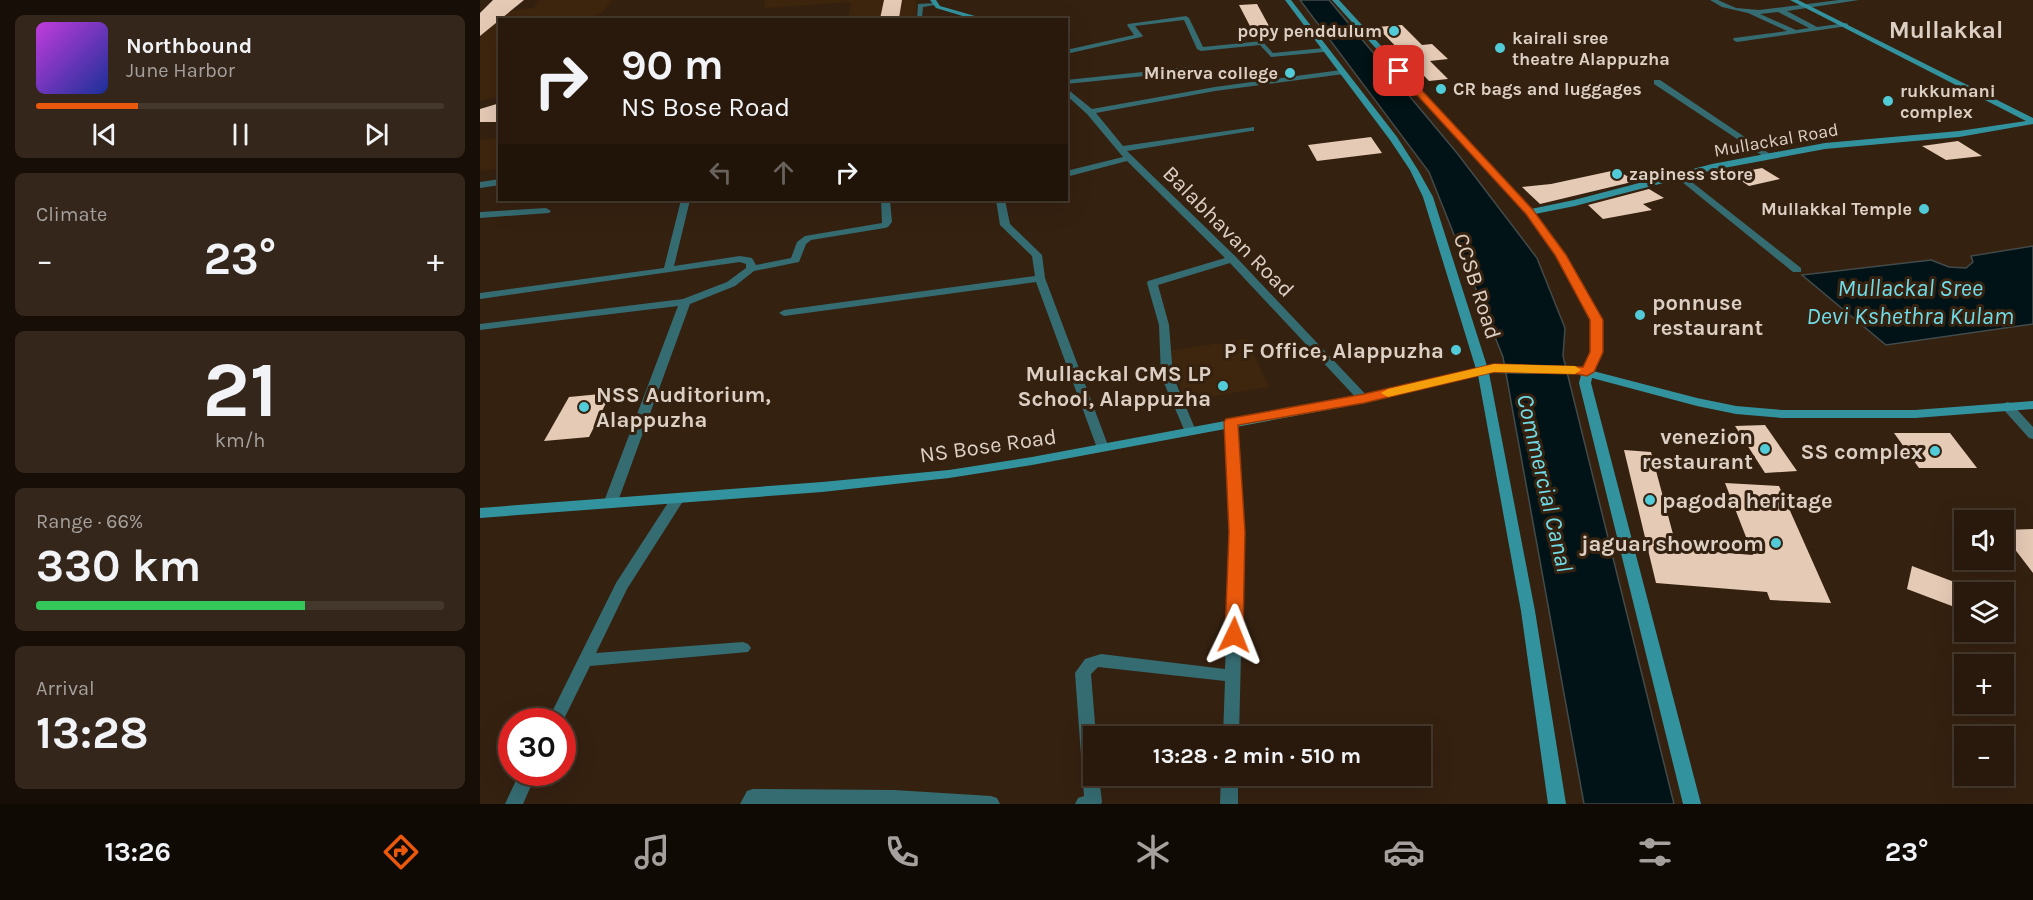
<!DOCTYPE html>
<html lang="en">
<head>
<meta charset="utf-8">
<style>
	body { margin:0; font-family:Karla,sans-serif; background:#34261a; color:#f1f3f6; height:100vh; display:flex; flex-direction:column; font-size:22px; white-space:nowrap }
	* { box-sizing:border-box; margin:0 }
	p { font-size:20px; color:#a5a09d }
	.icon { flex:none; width:33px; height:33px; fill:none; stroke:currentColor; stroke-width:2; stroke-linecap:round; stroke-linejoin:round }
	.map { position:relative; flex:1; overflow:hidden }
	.sheet { display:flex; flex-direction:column; gap:15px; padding:15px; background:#160e07; width:480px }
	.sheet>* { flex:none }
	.hud { position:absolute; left:18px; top:18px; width:570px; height:183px; border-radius:0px; box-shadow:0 6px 24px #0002,0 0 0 2px #44382d; background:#28190c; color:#f1f3f6; overflow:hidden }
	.tools { position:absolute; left:1474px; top:510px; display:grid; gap:12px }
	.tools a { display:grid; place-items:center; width:60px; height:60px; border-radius:0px; background:#28190c; box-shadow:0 6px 24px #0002,0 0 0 2px #44382d; font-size:30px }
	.speed { position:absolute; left:18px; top:708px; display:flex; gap:12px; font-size:30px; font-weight:700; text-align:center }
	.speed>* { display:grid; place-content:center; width:78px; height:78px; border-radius:50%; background:#28190c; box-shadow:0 6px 24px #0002,0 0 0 2px #44382d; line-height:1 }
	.speed .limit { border:9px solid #d22; background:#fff; color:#111 }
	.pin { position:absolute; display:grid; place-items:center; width:51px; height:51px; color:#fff; margin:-26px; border-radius:12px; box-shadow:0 3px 9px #0006 }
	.me { position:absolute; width:66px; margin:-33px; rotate:2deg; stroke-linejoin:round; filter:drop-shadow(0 0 4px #0008) }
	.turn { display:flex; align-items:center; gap:21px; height:126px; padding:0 24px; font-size:27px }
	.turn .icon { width:78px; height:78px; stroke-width:2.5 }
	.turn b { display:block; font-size:42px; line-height:51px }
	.lanes { display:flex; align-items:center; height:57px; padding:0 24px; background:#0003; justify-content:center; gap:30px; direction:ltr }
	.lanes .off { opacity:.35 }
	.big { font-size:45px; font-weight:700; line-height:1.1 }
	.sheet .card { flex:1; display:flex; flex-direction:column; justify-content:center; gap:9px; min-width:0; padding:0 21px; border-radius:9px; background:#34261a }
	.sheet .dial { align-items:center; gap:0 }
	.dial b { font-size:78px; line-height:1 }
	.song { display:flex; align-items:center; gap:18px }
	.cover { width:72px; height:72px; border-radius:9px; background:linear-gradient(135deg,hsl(290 70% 55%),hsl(230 70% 35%)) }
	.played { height:6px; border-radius:3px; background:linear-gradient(90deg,#ea580c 25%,#44382d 25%) }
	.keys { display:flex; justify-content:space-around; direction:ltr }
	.heat { display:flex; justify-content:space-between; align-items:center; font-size:33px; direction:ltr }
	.charge { height:9px; border-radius:4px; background:linear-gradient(90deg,#34c759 66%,#44382d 0) }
	.trip { position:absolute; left:603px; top:726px; width:348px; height:60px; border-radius:0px; background:#28190c; box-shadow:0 6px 24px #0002,0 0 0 2px #44382d; font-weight:700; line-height:60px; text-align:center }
	.tabs { display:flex; height:96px; justify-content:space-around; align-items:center; background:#100a05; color:#a5a09d }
	.tabs .icon { width:42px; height:42px }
	.tabs .active { color:#ea580c }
	.tabs b { font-size:27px; color:#f1f3f6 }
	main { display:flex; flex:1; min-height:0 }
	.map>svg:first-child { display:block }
	.built { fill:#3e250e }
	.water { fill:#011316; stroke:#434b4a; stroke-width:1.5 }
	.building { fill:#e5cab5 }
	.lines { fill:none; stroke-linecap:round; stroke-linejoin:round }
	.street { fill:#356c72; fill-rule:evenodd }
	.secondary { fill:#32939e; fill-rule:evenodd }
	.route { fill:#ea580c; stroke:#983908; stroke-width:1.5 }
	.slow { fill:#f59e0b }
	.poi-dot { fill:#52cbd8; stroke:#352110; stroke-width:2 }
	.labels { text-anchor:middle; stroke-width:6; stroke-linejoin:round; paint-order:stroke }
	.far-poi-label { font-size:18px; font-weight:bold; fill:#dccfc4; stroke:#352110; text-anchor:start }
	.far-street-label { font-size:18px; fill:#dccfc4; stroke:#352110 }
	.street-label { font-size:22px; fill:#dccfc4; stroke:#352110 }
	.poi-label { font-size:22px; font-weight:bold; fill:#dccfc4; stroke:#352110; text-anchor:end }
	.far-district-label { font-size:24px; font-weight:bold; fill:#dccfc4; stroke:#352110 }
	.water-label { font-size:24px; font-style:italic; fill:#6fdce8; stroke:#352110 }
</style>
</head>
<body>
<main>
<section class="sheet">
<div class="card">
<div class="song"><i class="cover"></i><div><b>Northbound</b><p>June Harbor</p></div></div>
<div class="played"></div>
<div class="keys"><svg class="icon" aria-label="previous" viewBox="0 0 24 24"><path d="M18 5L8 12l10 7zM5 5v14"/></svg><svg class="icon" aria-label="pause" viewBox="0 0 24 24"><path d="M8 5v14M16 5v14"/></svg><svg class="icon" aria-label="next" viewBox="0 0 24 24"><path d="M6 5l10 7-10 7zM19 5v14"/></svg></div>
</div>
<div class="card"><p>Climate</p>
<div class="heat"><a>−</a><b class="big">23°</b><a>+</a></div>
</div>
<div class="card dial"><b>21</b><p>km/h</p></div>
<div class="card"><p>Range · 66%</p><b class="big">330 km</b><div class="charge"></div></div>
<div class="card"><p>Arrival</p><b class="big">13:28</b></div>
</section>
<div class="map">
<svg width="1553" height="804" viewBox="0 0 1553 804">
	<rect width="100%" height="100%" fill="#352110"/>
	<g class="built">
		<path d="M60 0H133L115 19 20 20 19 97 0 101V14L53 8Z"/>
		<path d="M284 0H436V19H368L371 2 285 8Z"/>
		<path d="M19 138V169L0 171V140Z"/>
		<path d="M767 339 789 387 705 401 688 351Z"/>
	</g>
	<g class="water">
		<path d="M820 0H849L977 153 1057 258 1085 328 1083 356 1194 804H1104L1023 357 949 172Z"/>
		<path d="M1553 246V324L1406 345 1322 275 1451 260 1469 267 1486 268 1493 262 1491 256Z"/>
	</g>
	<g class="building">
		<path d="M13 0H44L0 36V13Z"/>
		<path d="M404 0H422L419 18 400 19Z"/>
		<path d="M777 4 789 26 771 28 759 5Z"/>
		<path d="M922 25 942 45 952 44 968 59 950 61 968 79 949 81 897 27Z"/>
		<path d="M20 103V122H0V109Z"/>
		<path d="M891 137 902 153 837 161 828 145Z"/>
		<path d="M1478 141 1502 156 1466 160 1442 146Z"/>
		<path d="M1282 168 1300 179 1269 186 1251 174Z"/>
		<path d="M1136 170 1156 181 1060 204 1042 187 1071 184Z"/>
		<path d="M1169 189 1184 198 1163 204 1172 210 1123 219 1108 205Z"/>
		<path d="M131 393 109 437 64 441 89 397Z"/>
		<path d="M1285 425 1317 471 1285 473 1255 426Z"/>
		<path d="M1414 433H1470L1497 468H1439Z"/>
		<path d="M1144 450 1171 452 1197 549 1273 555 1245 483 1299 486 1351 603 1290 600 1287 592 1176 583Z"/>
		<path d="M1553 529V573L1524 535V530Z"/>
		<path d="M1432 566 1485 586V611L1427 589Z"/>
	</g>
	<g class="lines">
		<g class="street">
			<path d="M1230 0H1238L1256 8 1279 10 1359 0H1379L1307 11 1337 27 1366 23 1368 24V26L1257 42 1253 40 1254 38 1307 31 1268 13 1242 7ZM1298 12 1329 28 1316 30 1280 14Z"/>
			<path d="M455 3V5L443 7 442 18 437 19 438 4Z"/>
			<path d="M706 16 709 18 723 47 782 41 793 53 844 48 848 50 844 52 791 57 780 45 721 51 717 49 704 20 655 26 663 36 661 37 586 54V50L654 35 647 25 648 24Z"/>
			<path d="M711 67 715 69 714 71 586 84V80Z"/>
			<path d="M861 70 865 72 864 74 735 91 616 113 643 146 774 127V131H771L647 151 756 257 890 399 884 403 880 402 750 263 678 285 689 325 693 376 716 431 714 434H706L681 376 679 325 667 283 668 281 745 258 647 161 586 177V171L643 157 607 114 586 95V88L612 109 735 87Z"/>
			<path d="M1174 80H1180L1293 156 1286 158 1174 84Z"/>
			<path d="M1199 172 1321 268V272H1313L1196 177 1195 175Z"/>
			<path d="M20 179V185L0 188V182Z"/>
			<path d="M201 200H210L194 266 260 256 272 258 276 265 311 258 317 242 325 236 402 223 401 200H410L412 222 408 227 405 228 331 240 326 244 319 262 274 271 255 286 210 304 137 504 135 507H125L123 504 198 306 0 330V324L203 299 247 282 266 268V264L260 262 0 299V293L184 268Z"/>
			<path d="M516 200H525L530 224 562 255 565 278 629 448 627 451H619L617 448 556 282 304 316 299 313 304 310 555 276 552 256 520 225Z"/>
			<path d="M66 208 71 211 69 213 0 218V212Z"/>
			<path d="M1527 402 1531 403 1553 427V439L1549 438 1523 409 1521 406Z"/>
			<path d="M751 418 757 422 764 532 759 736H743L745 681 618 667 611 674 616 736H614V776H619L622 802 621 804H595L598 798 604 796 595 673 605 659 621 654 745 669 750 532 745 422Z"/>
			<path d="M198 493 203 495 205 498 147 589 116 653 263 642 268 644 271 648 268 652 110 666 82 723V722H67L136 583 193 495Z"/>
			<path d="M40 772H57L43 804H25Z"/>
			<path d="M741 776H758V804H740Z"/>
			<path d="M273 789 414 790 511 796 517 798 520 804H260L267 791Z"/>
		</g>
		<g class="secondary">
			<path d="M450 0H456L460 6 509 20H496L456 8Z"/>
			<path d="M805 0H811L917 137 938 170 953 197 1007 366 1014 365 1103 368 1110 352 1112 320 1076 256 1046 214 852 0H859L1051 209 1094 200 1232 164 1345 143 1479 131 1546 121 1310 0H1318L1553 118V124L1479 137 1345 149 1233 170 1095 206 1055 214 1086 255 1122 320V352L1113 371 1217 398 1256 406 1302 410H1435L1553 401V409L1435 418H1302L1256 414 1217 406 1112 378 1111 383 1221 804H1203L1099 383 1101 375 1097 374 1009 373 1055 611 1086 804H1068L1041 611 998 375 884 403 552 465 469 478 342 492 0 518V508L342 482 469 470 552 457 884 395 996 369 943 197 930 170 910 140Z"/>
		</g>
	</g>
	<path class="route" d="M916 69H922L1053 210 1086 255 1123 320V352L1114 372 1107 376 1097 374 1014 372 884 403 758 425 765 532 763 635 760 640 754 642 748 640 745 635 749 532 744 422 746 419 884 394 1014 364 1103 367 1110 352V320L1075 255 1046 214 916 72Z"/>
	<path class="slow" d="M1014 364 1095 366 1101 370 1095 374 1014 372 908 397 901 393 908 389Z"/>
	<g class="poi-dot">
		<circle cx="914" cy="31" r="6"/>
		<circle cx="1020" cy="48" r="6"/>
		<circle cx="810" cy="73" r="6"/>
		<circle cx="961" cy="89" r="6"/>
		<circle cx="1408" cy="101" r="6"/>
		<circle cx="1137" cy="174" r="6"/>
		<circle cx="1444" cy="209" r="6"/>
		<circle cx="1160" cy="315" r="6"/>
		<circle cx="976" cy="350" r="6"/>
		<circle cx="743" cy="386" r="6"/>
		<circle cx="104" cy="407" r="6"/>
		<circle cx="1285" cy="449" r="6"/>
		<circle cx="1455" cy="451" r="6"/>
		<circle cx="1170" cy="500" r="6"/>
		<circle cx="1296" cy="543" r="6"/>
	</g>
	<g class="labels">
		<g class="far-poi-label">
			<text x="902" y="37" text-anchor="end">popy penddulum</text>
			<text x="1032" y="44">kairali sree<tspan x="1032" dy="21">theatre Alappuzha</tspan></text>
			<text x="798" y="79" text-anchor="end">Minerva college</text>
			<text x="973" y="95">CR bags and luggages</text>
			<text x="1420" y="97">rukkumani<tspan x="1420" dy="21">complex</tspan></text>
			<text x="1149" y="180">zapiness store</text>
			<text x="1432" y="215" text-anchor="end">Mullakkal Temple</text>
		</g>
		<g class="far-street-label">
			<text transform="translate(1296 140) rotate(-10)" y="6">Mullackal Road</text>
		</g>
		<g class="street-label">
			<text transform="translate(749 231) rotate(45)" y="8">Balabhavan Road</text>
			<text transform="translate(998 286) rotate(72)" y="8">CCSB Road</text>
			<text transform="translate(508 445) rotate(-8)" y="8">NS Bose Road</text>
		</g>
		<g class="poi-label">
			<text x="1172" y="310" text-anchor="start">ponnuse<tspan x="1172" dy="25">restaurant</tspan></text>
			<text x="964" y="358">P F Office, Alappuzha</text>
			<text x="731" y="381">Mullackal CMS LP<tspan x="731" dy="25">School, Alappuzha</tspan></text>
			<text x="116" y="402" text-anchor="start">NSS Auditorium,<tspan x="116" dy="25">Alappuzha</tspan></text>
			<text x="1273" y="444">venezion<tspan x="1273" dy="25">restaurant</tspan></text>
			<text x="1443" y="459">SS complex</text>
			<text x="1182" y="508" text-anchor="start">pagoda heritage</text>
			<text x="1284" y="551">jaguar showroom</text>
		</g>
		<g class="far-district-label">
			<text x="1466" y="38">Mullakkal</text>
		</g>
		<g class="water-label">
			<text x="1430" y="296">Mullackal Sree<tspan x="1430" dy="28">Devi Kshethra Kulam</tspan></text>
			<text transform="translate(1065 483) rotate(77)" y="8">Commercial Canal</text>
		</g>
	</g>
</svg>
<div class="tools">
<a><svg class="icon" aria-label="sound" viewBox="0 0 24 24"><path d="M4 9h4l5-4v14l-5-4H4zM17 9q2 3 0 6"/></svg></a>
<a><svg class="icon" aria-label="layers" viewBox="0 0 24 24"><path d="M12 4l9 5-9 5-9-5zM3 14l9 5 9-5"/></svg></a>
<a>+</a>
<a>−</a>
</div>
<div class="speed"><div class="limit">30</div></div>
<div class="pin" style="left:919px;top:71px;background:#d93025"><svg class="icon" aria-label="arrive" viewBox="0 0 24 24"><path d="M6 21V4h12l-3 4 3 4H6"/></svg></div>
<svg class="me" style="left:754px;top:635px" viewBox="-20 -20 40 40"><path d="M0-17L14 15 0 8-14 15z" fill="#ea580c" stroke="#fff" stroke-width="4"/></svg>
<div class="trip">13:28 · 2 min · 510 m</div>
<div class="hud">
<div class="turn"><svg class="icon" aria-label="right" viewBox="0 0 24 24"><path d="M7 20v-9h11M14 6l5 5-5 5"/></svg><div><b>90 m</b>NS Bose Road</div></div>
<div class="lanes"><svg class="icon off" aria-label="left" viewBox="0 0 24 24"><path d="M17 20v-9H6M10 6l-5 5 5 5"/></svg><svg class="icon off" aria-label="ahead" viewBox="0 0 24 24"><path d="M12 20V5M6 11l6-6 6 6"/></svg><svg class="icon" aria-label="right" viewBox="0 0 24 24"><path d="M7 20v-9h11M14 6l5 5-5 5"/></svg></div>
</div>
</div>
</main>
<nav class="tabs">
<b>13:26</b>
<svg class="icon active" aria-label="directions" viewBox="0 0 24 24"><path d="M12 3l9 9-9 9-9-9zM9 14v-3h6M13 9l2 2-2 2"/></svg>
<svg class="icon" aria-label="music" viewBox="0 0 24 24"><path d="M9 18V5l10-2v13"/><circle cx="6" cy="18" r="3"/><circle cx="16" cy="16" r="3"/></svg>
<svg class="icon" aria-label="phone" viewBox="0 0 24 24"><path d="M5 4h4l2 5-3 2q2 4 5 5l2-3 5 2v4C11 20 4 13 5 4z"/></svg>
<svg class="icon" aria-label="climate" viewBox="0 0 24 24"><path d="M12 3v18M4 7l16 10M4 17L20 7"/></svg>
<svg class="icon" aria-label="car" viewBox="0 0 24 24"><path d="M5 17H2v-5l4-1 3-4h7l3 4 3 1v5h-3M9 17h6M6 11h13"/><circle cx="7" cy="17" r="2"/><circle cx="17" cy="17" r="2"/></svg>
<svg class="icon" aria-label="filters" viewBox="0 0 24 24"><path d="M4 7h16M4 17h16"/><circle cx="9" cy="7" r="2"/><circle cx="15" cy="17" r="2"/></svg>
<b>23°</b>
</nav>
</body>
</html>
